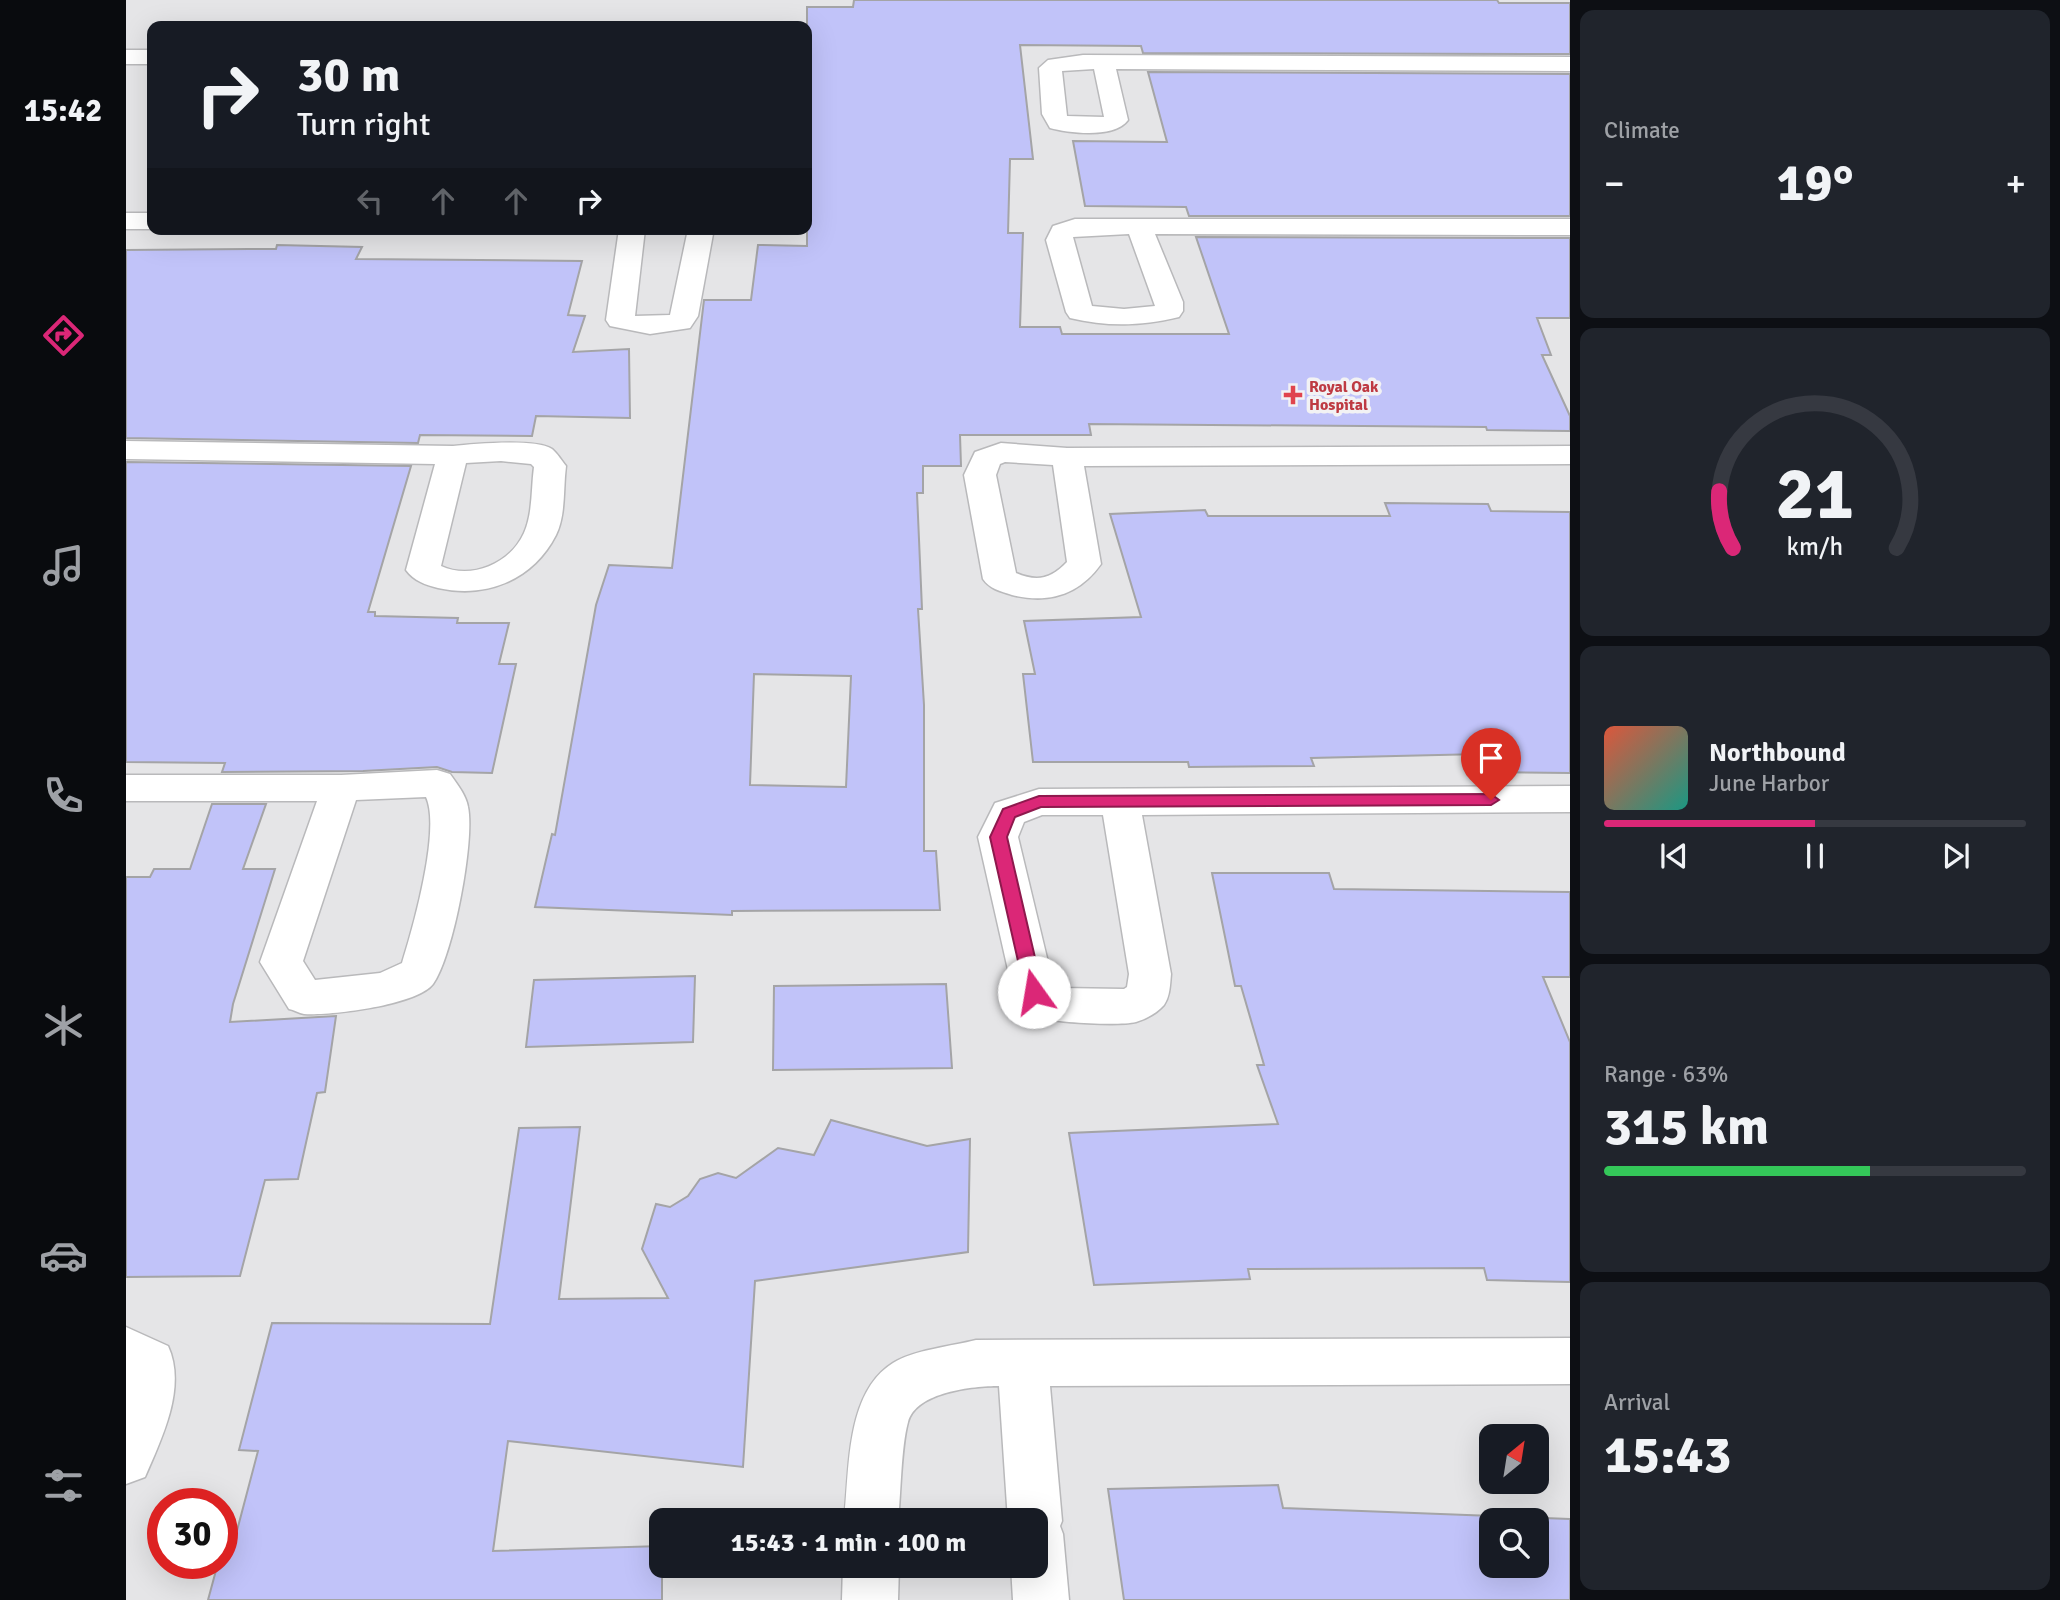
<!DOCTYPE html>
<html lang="en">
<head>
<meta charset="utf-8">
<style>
	body { margin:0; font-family:Signika,sans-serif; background:#20242c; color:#f1f3f6; height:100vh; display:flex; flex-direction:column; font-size:26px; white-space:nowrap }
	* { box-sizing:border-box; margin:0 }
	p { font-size:23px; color:#9ea1a6 }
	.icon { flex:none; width:38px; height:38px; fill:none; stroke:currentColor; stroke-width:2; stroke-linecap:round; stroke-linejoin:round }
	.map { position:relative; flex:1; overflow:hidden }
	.panel { display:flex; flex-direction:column; gap:10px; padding:10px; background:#0d0f14; width:490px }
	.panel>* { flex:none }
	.banner { position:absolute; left:21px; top:21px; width:665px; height:214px; border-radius:14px; box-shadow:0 7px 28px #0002; background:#171b24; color:#f1f3f6; overflow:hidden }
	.needle { width:46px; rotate:30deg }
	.fabs { position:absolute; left:1353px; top:1424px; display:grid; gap:14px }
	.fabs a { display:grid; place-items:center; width:70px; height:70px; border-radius:14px; background:#171b24; box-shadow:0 7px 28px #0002; font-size:35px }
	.speed { position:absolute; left:21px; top:1488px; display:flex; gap:14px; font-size:35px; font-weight:700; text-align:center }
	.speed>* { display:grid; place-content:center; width:91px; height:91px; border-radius:50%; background:#171b24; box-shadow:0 7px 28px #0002; line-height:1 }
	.speed .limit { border:10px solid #d22; background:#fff; color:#111 }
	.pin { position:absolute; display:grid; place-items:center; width:60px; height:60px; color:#fff; margin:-72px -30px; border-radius:50% 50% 50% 0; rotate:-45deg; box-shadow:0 0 7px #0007 }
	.pin .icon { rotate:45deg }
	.me { position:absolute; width:77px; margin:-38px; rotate:347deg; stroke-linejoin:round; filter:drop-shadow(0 0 5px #0008) }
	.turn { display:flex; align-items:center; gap:24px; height:147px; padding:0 35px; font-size:32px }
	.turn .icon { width:91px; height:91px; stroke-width:2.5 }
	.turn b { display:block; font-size:49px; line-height:60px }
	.lanes { display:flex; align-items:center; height:66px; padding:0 35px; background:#0003; justify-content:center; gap:35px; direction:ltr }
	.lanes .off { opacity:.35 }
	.big { font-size:52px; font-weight:800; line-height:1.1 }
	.panel .widget { flex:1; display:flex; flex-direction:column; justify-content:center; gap:10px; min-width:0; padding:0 24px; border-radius:14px; background:#20242c }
	.panel .dial { align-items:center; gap:0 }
	.dial svg { height:182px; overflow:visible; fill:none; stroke:#363941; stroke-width:7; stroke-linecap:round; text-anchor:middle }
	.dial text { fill:#f1f3f6; stroke:none }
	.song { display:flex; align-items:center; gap:21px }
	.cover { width:84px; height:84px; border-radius:10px; background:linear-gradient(135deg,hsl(10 70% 55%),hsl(170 70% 35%)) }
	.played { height:7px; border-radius:4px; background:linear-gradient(90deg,#db2777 50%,#363941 50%) }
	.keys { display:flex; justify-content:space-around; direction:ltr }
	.heat { display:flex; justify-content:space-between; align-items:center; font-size:38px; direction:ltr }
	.charge { height:10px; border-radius:5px; background:linear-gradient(90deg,#34c759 63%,#363941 0) }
	.trip { position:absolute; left:523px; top:1508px; width:399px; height:70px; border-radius:14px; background:#171b24; box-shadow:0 7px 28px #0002; font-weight:800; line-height:70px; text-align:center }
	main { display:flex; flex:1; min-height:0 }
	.tabs { display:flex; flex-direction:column; width:126px; justify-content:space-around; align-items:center; background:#090b0e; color:#9ea1a6 }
	.tabs .icon { width:49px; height:49px }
	.tabs .current { color:#db2777 }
	.tabs b { font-size:32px; color:#f1f3f6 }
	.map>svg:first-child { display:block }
	.building { fill:#c1c3f9; stroke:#a4a4a6; stroke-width:2; fill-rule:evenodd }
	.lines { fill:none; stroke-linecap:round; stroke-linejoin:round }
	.minor-casing { stroke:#b9b9bb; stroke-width:3 }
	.minor { fill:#fff; fill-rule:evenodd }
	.route { fill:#db2777; stroke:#8e194d; stroke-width:2 }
	.health-dot { fill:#e0444e; stroke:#f2f2f4; stroke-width:2.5 }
	.labels { text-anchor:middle; stroke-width:7; stroke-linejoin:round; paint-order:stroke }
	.far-health-label { font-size:16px; font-weight:bold; fill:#be3a42; stroke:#f2f2f4; text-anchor:start }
</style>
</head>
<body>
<main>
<nav class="tabs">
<b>15:42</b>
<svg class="icon current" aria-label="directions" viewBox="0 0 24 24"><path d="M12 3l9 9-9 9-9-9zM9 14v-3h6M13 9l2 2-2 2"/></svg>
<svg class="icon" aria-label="music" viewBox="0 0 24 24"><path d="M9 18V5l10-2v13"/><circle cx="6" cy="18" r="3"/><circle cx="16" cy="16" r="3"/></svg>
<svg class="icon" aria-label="phone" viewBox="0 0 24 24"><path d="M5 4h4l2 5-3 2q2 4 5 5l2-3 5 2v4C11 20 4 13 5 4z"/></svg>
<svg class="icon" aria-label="climate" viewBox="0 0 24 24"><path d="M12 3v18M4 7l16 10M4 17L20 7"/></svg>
<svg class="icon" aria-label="car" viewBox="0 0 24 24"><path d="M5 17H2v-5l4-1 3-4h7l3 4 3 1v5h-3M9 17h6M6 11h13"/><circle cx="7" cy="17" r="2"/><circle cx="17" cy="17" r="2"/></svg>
<svg class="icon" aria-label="filters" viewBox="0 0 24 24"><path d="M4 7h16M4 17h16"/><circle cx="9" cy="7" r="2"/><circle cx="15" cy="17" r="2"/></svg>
</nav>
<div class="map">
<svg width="1444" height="1600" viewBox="0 0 1444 1600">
	<rect width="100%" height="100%" fill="#e5e5e7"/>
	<g class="building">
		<path d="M728 0H1371L1373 3H1444V54L1017 53 1015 46 894 45 907 159H884L882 233H897L894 327H934L936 334H1103L1070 237 1444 238V318H1411L1425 355H1416L1444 416V431L1361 430 1360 427 963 424 965 435H834L835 466H797V493H791L796 609H792L798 705V851H810L814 910 606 911V915L409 907 426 834 429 835 470 605 483 565 546 568 578 300H625L632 245 681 246V7H727ZM628 674 725 676 720 787 624 785Z"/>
		<path d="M1022 72 1444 74V216H1063L1060 207 959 206 947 141 1041 142Z"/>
		<path d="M151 245 236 247 230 259 456 261 442 315 459 316 447 352 503 349 504 418 410 416 406 436 294 435 292 443 0 438V250L123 249H150Z"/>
		<path d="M0 462 285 466 242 612H249V616L332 618 331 623H383L373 664H390L366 773 326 772 311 767 237 771 96 772 99 763 0 762Z"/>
		<path d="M1259 503 1362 504 1365 511 1444 512V773L1361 772 1355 754 1185 758 1188 766 1063 767 1062 762H907L897 674H909L898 621 1015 617 984 514 1079 510 1082 516H1264Z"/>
		<path d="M86 804H140L117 869H149L107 1004 104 1022 210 1016 199 1092 191 1093 172 1179 139 1180 114 1276 0 1277V877H24L28 869H64Z"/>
		<path d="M1086 873H1203L1208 889 1444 892V977H1417L1444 1042V1282L1361 1280 1358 1268 1122 1269 1124 1279 968 1285 943 1133 1152 1124 1131 1065H1138L1115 986H1109Z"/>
		<path d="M569 976 567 1042 400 1047 408 980Z"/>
		<path d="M820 984 826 1068 647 1070 648 986Z"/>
		<path d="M705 1120 801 1146 844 1139 842 1252 629 1281 617 1467 382 1441 367 1551 536 1546V1600H82L92 1563H96L98 1542H108L132 1451 113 1450 146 1323 364 1324 393 1128 454 1127 433 1299 542 1298 516 1249 530 1204 544 1207 562 1196 574 1179 592 1173 610 1178 652 1148 688 1155Z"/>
		<path d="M1152 1485 1157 1508 1444 1519V1600H998L982 1489ZM1365 1521H1410V1566H1365Z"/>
	</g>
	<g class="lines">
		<g class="minor-casing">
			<g id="minor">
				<rect x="0" y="50" width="26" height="14"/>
				<path d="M957 55 1444 57V71L990 69 1002 120C988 139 943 133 924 128L916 114 913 68 922 60ZM968 69 978 117 941 116 936 71Z"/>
				<rect x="0" y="213" width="26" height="16"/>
				<path d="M949 219H1444V235L1029 234 1057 302V311L1053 317C1015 326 982 327 944 318L940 312 920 240 927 226ZM1003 234 1029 306 998 309 966 306 947 237Z"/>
				<path d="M493 229H519L509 316 544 315 561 234 559 229H585L587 234 572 316 564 328 524 334 484 326 480 320Z"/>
				<path d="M0 441 327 446C348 444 409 438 426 449 431 453 436 461 440 466 437 488 440 515 430 535 407 580 360 599 312 588 300 585 288 581 280 570L309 464 0 459ZM375 461 405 464 408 467C405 488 407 513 398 533 384 564 345 580 315 566L340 463Z"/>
				<path d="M875 443 941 448 1444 446V464L958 466 975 564C953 595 922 604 886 595 874 591 864 589 857 579L838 475 849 452ZM879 462 927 465 941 562C925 579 911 582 890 573L870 475 874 464Z"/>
				<path d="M311 770 324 774C331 784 340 795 342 807 349 840 327 957 307 984 291 1005 204 1016 178 1014 173 1013 168 1010 163 1009L134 962 191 801H0V775H215ZM300 797C315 829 287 928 276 963L254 973 189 980 177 961 230 800Z"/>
				<path d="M1444 786V812L1016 815 1045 974C1044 985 1044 996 1038 1005 1031 1013 1020 1019 1010 1022 994 1026 929 1023 914 1017 901 1012 893 1003 887 992L852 837 869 803 913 789ZM916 815H977L1003 974 1001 987 998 989 934 988 927 983 892 837 898 822Z"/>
				<path d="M0 1327 42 1346C61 1387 36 1438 19 1477L0 1484Z"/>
				<path d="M1444 1338V1384L924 1386 936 1521 934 1526 937 1534 943 1600H887L885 1566H910V1521H882L873 1386C847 1386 790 1392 782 1422 775 1447 775 1493 772 1521H718C724 1470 719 1393 767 1363 787 1350 827 1346 850 1340Z"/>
				<path d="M717 1566H773L772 1600H716Z"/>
			</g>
		</g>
		<use href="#minor" class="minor"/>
	</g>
	<path class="route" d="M1365 794 1373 800 1365 805 915 807 889 817 881 837 917 992 914 997H901L899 992 864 837 877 809 913 796Z"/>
	<path class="health-dot" d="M1163.5 384.5h7v7h7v7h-7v7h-7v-7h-7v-7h7z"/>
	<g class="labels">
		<g class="far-health-label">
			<text x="1183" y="392">Royal Oak<tspan x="1183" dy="18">Hospital</tspan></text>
		</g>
	</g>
</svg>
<div class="fabs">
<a><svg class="needle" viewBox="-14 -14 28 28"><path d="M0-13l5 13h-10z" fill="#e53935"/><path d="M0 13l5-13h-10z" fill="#9ea1a6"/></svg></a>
<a><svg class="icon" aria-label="search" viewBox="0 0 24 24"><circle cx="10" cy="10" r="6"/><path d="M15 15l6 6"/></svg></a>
</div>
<div class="speed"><div class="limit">30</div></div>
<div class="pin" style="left:1365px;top:800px;background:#d93025"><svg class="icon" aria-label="arrive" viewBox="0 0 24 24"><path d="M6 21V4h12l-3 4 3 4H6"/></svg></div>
<svg class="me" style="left:908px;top:992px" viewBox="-20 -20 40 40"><circle r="19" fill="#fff"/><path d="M0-13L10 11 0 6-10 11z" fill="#db2777"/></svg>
<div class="trip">15:43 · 1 min · 100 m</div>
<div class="banner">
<div class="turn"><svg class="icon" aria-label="right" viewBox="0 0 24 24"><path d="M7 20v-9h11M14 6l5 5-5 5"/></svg><div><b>30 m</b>Turn right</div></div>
<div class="lanes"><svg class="icon off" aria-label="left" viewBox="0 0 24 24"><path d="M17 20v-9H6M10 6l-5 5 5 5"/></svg><svg class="icon off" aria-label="ahead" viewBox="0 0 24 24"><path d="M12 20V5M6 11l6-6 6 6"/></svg><svg class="icon off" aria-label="ahead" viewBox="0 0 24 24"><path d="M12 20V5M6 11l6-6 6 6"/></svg><svg class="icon" aria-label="right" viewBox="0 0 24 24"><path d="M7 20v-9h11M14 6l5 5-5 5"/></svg></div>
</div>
</div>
<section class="panel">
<div class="widget"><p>Climate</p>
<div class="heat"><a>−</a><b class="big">19°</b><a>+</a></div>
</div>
<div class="widget dial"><svg viewBox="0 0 100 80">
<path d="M14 69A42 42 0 1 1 86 69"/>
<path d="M14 69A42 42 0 0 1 8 44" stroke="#db2777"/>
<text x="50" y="56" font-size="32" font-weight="700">21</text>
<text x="50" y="72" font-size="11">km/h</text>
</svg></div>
<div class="widget">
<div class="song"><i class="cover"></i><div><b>Northbound</b><p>June Harbor</p></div></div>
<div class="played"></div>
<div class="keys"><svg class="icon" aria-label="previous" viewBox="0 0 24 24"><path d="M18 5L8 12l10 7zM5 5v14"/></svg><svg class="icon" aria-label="pause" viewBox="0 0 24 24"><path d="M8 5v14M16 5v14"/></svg><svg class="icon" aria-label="next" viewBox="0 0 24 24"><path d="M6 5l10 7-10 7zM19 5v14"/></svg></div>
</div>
<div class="widget"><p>Range · 63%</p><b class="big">315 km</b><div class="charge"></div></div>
<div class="widget"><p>Arrival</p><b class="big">15:43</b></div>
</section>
</main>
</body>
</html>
